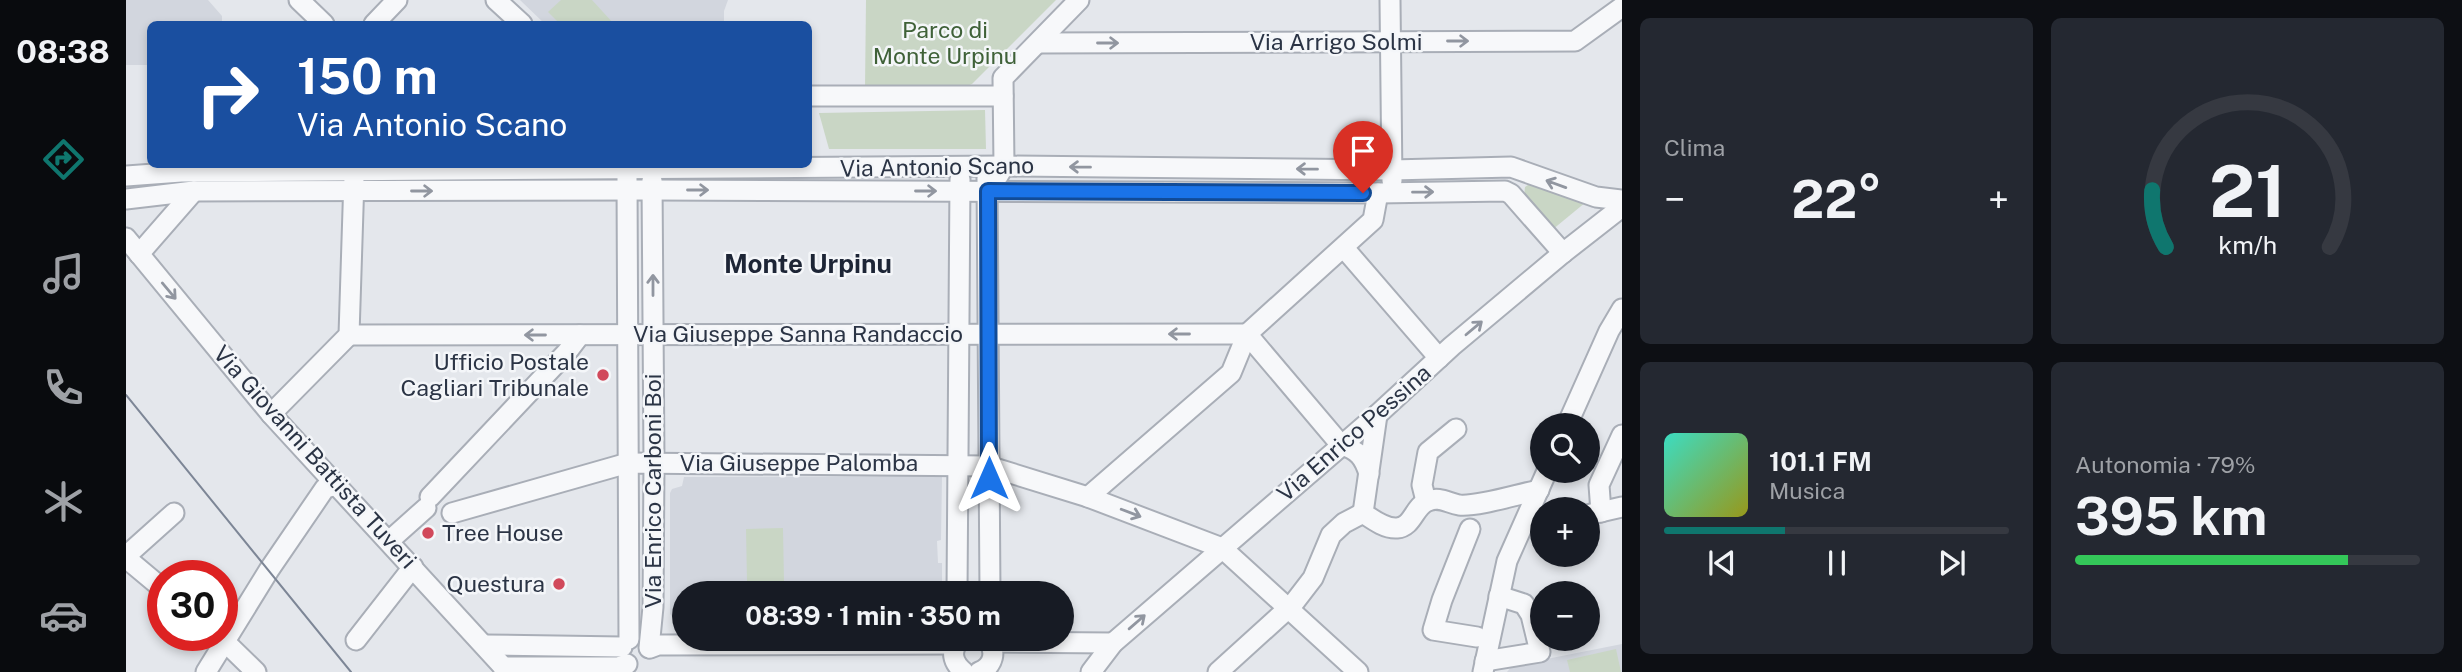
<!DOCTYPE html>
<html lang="it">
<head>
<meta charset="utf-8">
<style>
	body { margin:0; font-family:"Public Sans",sans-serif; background:#242831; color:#f1f3f6; height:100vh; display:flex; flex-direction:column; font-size:26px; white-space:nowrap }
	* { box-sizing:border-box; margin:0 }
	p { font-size:23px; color:#9ea1a6 }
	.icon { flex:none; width:38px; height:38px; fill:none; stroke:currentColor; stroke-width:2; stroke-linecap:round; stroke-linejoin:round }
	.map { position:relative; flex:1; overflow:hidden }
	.sheet { display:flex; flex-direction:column; gap:18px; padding:18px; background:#0d0f14; width:840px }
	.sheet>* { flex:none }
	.hud { position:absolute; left:21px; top:21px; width:665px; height:147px; border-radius:10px; box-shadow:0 4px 10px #0003; background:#1a4fa0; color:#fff; overflow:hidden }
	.tools { position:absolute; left:1404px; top:413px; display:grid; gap:14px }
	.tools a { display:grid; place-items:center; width:70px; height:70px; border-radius:50%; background:#171b24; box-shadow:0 4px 10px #0003; font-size:35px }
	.speed { position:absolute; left:21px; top:560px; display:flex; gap:14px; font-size:35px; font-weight:700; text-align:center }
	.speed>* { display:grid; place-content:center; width:91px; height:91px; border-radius:50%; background:#171b24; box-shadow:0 4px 10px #0003; line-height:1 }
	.speed .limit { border:10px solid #d22; background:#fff; color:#111 }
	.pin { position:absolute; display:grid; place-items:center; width:60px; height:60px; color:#fff; margin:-72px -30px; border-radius:50% 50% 50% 0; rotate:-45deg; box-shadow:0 0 7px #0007 }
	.pin .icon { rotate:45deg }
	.me { position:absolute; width:77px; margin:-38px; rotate:0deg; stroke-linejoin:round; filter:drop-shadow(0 0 5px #0008) }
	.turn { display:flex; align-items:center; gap:24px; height:147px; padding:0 35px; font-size:32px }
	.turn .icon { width:91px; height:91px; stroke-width:2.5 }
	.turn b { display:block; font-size:49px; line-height:60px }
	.big { font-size:52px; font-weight:700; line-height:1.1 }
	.sheet .widget { flex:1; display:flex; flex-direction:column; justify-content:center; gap:10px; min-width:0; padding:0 24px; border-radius:10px; background:#242831 }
	.sheet .dial { align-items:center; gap:0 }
	.dial svg { height:182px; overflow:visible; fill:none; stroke:#363941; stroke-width:7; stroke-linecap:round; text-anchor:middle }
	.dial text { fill:#f1f3f6; stroke:none }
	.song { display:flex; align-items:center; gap:21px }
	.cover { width:84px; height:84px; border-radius:10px; background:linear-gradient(135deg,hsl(170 70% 55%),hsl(60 70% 35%)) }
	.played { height:7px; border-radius:4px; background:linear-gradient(90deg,#0f766e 35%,#363941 35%) }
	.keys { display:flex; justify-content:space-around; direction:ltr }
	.heat { display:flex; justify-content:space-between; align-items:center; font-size:38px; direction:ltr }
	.charge { height:10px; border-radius:5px; background:linear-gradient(90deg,#34c759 79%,#363941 0) }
	.sheet .tiles { flex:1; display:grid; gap:18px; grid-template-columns:repeat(2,1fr) }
	.trip { position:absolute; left:546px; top:581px; width:402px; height:70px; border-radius:35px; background:#171b24; box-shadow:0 4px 10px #0003; font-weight:700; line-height:70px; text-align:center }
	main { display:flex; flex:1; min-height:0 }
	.dock { display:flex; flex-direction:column; width:126px; justify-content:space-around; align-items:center; background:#090b0e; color:#9ea1a6 }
	.dock .icon { width:49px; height:49px }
	.dock .active { color:#0f766e }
	.dock b { font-size:32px; color:#f1f3f6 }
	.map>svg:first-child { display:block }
	.built { fill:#d2d6de }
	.green { fill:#c9d6c5 }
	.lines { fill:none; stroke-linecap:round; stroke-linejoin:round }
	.minor-casing { stroke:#a9aeb7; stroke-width:23 }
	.minor { stroke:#f7f8fa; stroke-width:19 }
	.tram { stroke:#7d8696; stroke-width:2 }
	.oneway { stroke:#9196a0 }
	.route-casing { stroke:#114b97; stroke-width:18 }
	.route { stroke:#1a73e8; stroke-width:12 }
	.poi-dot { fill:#d1495b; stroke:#f4f6f9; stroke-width:2.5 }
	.labels { text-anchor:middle; stroke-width:5; stroke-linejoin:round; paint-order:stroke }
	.park-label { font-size:23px; fill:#3f6138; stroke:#f4f6f9 }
	.street-label { font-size:23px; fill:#2b3445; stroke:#f4f6f9 }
	.poi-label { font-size:23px; fill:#2b3445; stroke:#f4f6f9; text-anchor:end }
	.quarter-label { font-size:26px; font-weight:bold; fill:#1d2536; stroke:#f4f6f9 }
</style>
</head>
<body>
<main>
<nav class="dock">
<b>08:38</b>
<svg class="icon active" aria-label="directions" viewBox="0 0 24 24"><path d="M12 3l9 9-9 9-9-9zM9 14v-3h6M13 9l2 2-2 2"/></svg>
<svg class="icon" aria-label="music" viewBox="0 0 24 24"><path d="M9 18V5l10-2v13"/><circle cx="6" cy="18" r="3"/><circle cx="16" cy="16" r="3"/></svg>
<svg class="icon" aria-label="phone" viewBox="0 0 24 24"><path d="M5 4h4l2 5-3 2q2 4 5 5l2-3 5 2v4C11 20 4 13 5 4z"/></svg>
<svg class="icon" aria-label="climate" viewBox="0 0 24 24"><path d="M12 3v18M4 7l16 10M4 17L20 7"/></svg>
<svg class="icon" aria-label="car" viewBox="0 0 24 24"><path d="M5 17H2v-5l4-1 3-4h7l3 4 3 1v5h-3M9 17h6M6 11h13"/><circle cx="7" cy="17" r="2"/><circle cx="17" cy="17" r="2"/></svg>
</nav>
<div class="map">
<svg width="1496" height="672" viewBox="0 0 1496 672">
	<rect width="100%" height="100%" fill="#e4e7ec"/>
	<g class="built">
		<path d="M0 0H82L96 16V24H24V65H0Z"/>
		<path d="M394 0H602L598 11V24H419Z"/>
		<path d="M816 476 815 540 811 541 812 563H816V593H558V627L555 618H548L544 614V493L546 489 556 486 558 477Z"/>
		<path d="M1496 644V672H1381L1386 666Z"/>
	</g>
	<g class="green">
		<path d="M435 0H466L488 24H434L422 12Z"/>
		<path d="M740 0H930L846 84 839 87 739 88Z"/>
		<path d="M859 110 860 149H703L693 113Z"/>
		<path d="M1405 183 1460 202 1426 230 1398 196 1399 187Z"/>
		<path d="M657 528 658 582H621L620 529Z"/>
		<path d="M1490 649 1495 672H1444L1441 660Z"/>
	</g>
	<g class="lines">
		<g class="minor-casing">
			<g id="minor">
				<path d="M173 0 198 24"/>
				<path d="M370 0 396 24"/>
				<path d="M1264 0 1266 181"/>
				<path d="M248 24 271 0"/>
				<path d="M913 43 1449 41 1496 7"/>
				<path d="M682 96H877"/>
				<path d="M0 176 55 172 878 166 1266 170 1385 167 1470 197 1496 200"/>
				<path d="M872 176 878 166 877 78 953 0"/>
				<path d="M501 178 503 639"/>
				<path d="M861 178 864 593"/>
				<path d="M0 199 68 191 527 190 1252 193 1379 191 1385 194 1437 253"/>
				<path d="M0 238 145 414 382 672"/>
				<path d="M1218 248 1313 358"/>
				<path d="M13 254 68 191"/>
				<path d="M1121 334 1215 445C1232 450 1238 457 1243 474"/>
				<path d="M223 335 1121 334"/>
				<path d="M145 414 223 335 228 178"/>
				<path d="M1441 425 1483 331 1496 309"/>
				<path d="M304 497 441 352 454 335"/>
				<path d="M962 497 1105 373 1121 334 1247 220 1252 193"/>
				<path d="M1300 501 1296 485 1302 452 1330 429"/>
				<path d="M1475 512 1473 485 1496 435"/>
				<path d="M326 513 502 463 862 466 962 497 1096 548 1232 672"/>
				<path d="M1237 513C1246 519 1259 529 1271 528 1287 527 1288 506 1302 501 1313 496 1322 503 1333 505 1352 507 1392 494 1413 490"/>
				<path d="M1237 513 1251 415"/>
				<path d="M1461 515 1496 507"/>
				<path d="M1344 529 1316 600 1307 630 1351 637"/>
				<path d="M263 541 300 508"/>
				<path d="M0 556 48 513"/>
				<path d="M0 558 37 589"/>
				<path d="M831 593 834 179"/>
				<path d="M92 635 130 672"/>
				<path d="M834 639C824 651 826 662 838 672"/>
				<path d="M230 640 287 567"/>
				<path d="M864 642 987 643"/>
				<path d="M359 645 496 647"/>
				<path d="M523 648 527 607 528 462 526 180"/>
				<path d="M524 648 532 645 830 644"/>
				<path d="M1359 661 1414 652 1405 615 1398 604 1373 596"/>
				<path d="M377 667H492L501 664"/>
				<path d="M80 672 143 570 199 488 211 485"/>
				<path d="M853 672C868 666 871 651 861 639"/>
				<path d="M965 672 987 643 1251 415 1326 346 1437 253 1492 210 1496 201"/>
				<path d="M1092 672 1167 604 1187 578 1205 535 1218 523 1237 513"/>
				<path d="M1357 672 1381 561 1421 471"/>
			</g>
		</g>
		<use href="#minor" class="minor"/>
		<path class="tram" d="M0 395 225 672"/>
	</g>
	<defs><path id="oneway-shaft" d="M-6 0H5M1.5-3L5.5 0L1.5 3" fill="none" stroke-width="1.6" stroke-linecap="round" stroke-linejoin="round" transform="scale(1.75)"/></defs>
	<g class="oneway">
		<use href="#oneway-shaft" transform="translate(1332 41)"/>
		<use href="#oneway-shaft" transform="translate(982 43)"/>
		<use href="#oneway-shaft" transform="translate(954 167) rotate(-179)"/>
		<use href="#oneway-shaft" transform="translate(1181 169) rotate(-179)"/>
		<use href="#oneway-shaft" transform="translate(1430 184) rotate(-160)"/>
		<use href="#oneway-shaft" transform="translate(572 190)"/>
		<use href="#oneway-shaft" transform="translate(296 191)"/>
		<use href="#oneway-shaft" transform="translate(800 191)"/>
		<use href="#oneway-shaft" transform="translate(1297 192) rotate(-1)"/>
		<use href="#oneway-shaft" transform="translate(527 285) rotate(-90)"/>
		<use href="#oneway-shaft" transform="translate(43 291) rotate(50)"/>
		<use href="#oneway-shaft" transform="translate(1348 328) rotate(-40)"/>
		<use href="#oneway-shaft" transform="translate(1053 334) rotate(180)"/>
		<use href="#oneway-shaft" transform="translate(409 335) rotate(180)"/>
		<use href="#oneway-shaft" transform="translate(1005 513) rotate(21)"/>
		<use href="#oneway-shaft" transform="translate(1011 622) rotate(-41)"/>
	</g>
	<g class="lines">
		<g class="route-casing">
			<path id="route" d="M863 478 862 191 1237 193"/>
		</g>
		<use href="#route" class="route"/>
	</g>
	<g class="poi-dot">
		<circle cx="477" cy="375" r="7"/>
		<circle cx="302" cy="533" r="7"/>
		<circle cx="433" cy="584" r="7"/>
	</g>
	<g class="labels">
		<g class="park-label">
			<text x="819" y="38">Parco di<tspan x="819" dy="26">Monte Urpinu</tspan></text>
		</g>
		<g class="street-label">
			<text x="1210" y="50">Via Arrigo Solmi</text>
			<text transform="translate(811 167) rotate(-1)" y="8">Via Antonio Scano</text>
			<text x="672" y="342">Via Giuseppe Sanna Randaccio</text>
			<text transform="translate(1228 433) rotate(-41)" y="8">Via Enrico Pessina</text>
			<text transform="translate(189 457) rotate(48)" y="8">Via Giovanni Battista Tuveri</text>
			<text x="673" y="471">Via Giuseppe Palomba</text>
			<text transform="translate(527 491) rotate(-90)" y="8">Via Enrico Carboni Boi</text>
		</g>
		<g class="poi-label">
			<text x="463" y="370">Ufficio Postale<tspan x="463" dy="26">Cagliari Tribunale</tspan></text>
			<text x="316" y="541" text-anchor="start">Tree House</text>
			<text x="419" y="592">Questura</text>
		</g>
		<g class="quarter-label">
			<text x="682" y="273">Monte Urpinu</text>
		</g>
	</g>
</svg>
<div class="tools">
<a><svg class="icon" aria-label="search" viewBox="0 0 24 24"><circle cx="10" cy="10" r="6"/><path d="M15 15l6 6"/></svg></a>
<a>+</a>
<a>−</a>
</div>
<div class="speed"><div class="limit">30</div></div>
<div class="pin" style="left:1237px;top:193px;background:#d93025"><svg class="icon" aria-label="arrive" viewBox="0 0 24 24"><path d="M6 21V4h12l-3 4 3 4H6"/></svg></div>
<svg class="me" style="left:863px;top:478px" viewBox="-20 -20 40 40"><path d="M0-17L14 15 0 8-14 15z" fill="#1a73e8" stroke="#fff" stroke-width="4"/></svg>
<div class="trip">08:39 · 1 min · 350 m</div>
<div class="hud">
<div class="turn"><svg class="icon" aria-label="right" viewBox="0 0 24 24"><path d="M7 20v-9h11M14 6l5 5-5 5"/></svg><div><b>150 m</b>Via Antonio Scano</div></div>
</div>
</div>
<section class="sheet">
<div class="tiles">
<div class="widget"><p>Clima</p>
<div class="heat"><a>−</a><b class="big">22°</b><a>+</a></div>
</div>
<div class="widget dial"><svg viewBox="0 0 100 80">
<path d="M14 69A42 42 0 1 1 86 69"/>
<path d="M14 69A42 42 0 0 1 8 44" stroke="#0f766e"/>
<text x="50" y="56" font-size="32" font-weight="700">21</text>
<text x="50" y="72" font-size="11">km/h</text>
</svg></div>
<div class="widget">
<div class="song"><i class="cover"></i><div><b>101.1 FM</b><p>Musica</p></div></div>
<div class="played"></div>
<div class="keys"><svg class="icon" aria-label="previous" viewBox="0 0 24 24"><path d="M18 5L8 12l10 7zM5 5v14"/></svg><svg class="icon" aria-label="pause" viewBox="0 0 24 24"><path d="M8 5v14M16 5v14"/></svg><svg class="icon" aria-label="next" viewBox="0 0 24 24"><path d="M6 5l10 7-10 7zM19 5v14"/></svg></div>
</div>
<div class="widget"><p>Autonomia · 79%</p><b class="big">395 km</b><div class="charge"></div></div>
</div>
</section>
</main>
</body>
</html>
